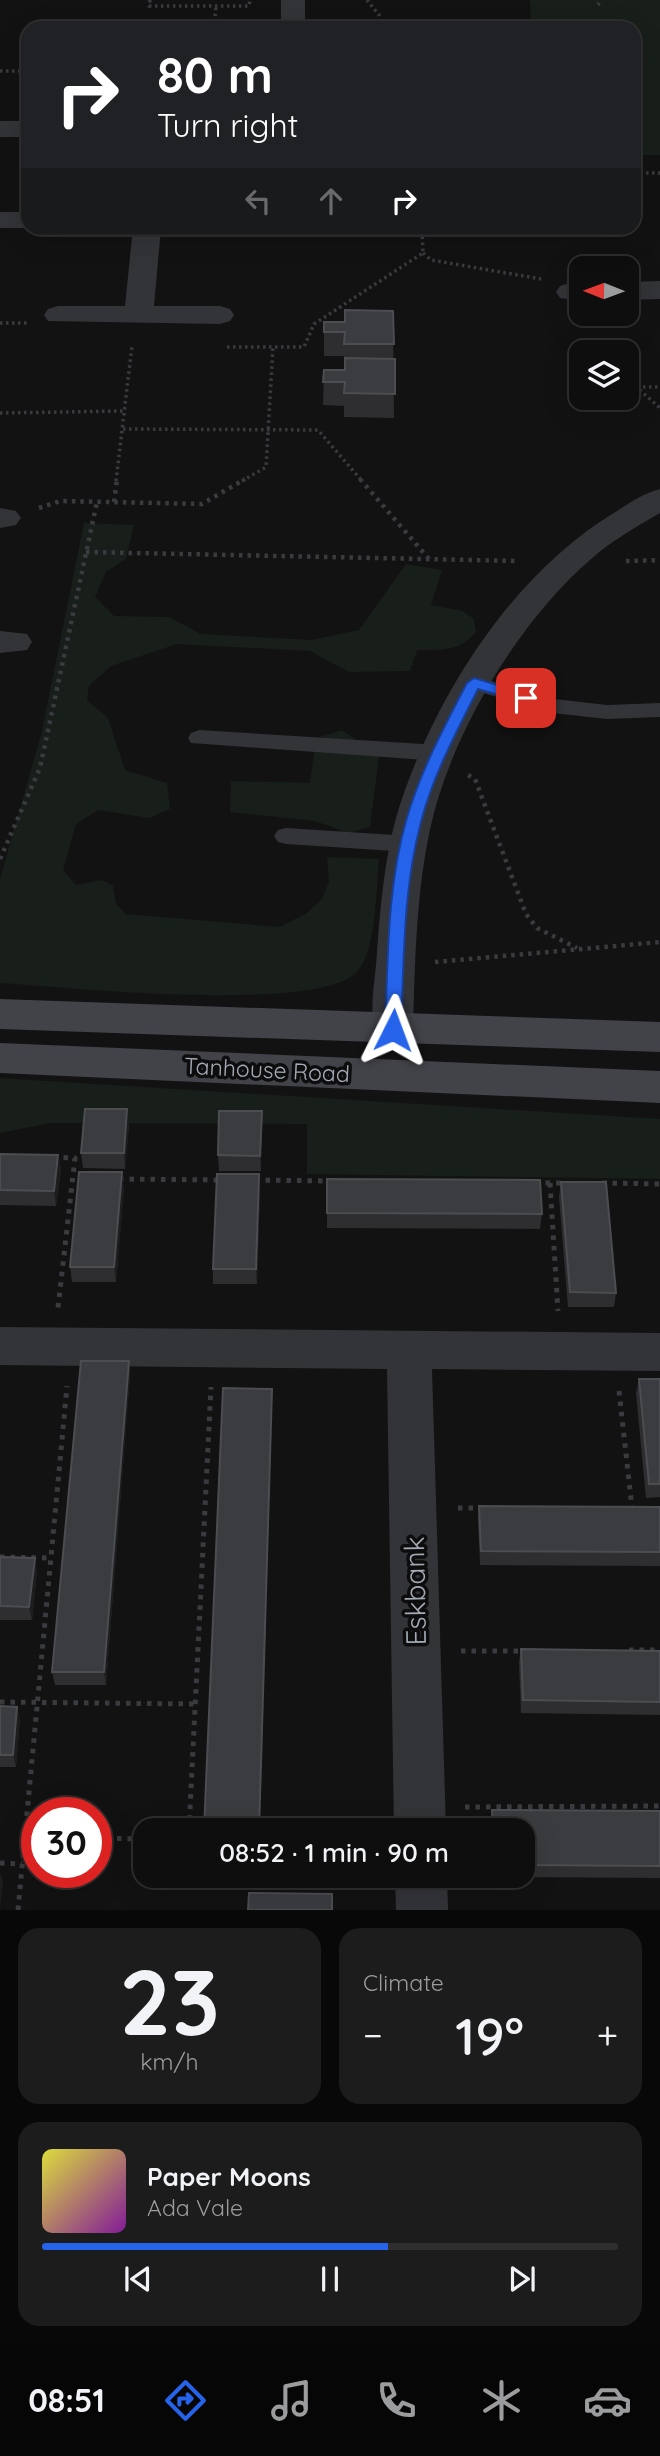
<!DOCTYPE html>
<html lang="en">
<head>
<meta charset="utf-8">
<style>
	body { margin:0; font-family:Quicksand,sans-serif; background:#1c1c1c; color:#f1f3f6; height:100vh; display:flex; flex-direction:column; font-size:26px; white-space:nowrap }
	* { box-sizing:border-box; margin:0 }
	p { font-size:23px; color:#9b9c9e }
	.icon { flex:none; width:38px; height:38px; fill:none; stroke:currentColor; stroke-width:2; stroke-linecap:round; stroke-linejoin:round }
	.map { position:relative; height:1910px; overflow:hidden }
	.drawer { display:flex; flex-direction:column; gap:18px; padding:18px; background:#080808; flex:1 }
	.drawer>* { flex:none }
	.top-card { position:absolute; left:21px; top:21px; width:620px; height:214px; border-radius:21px; box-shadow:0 7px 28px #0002,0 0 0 2px #2e2e2e; background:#202124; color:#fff; overflow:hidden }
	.needle { width:46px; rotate:271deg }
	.fabs { position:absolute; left:569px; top:256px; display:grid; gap:14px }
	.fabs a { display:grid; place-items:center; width:70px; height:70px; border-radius:14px; background:#0e0e0e; box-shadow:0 7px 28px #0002,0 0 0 2px #2e2e2e; font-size:35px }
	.speed { position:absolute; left:21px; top:1797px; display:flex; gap:14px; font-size:35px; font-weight:700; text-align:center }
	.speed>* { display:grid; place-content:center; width:91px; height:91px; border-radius:50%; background:#0e0e0e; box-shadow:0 7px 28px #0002,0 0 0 2px #2e2e2e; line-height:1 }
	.speed .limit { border:10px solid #d22; background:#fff; color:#111 }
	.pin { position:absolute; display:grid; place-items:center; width:60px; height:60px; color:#fff; margin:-30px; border-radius:14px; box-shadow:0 4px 10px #0006 }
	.me { position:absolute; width:77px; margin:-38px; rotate:3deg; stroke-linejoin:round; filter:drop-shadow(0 0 5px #0008) }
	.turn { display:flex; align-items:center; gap:24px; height:147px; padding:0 21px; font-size:32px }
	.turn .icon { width:91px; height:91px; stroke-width:2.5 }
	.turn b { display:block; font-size:49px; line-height:60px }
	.lanes { display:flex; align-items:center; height:66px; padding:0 21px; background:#0003; justify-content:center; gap:35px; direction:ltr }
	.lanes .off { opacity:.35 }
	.big { font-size:52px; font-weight:600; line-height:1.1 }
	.drawer .card { flex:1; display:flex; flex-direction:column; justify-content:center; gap:10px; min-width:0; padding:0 24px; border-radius:21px; background:#1c1c1c }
	.drawer .dial { align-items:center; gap:0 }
	.dial b { font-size:91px; line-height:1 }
	.song { display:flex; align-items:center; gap:21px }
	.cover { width:84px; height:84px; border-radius:10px; background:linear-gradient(135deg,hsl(60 70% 55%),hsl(290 70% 35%)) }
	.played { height:7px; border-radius:4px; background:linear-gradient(90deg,#2563eb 60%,#2e2e2e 60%) }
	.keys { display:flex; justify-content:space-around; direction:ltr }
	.heat { display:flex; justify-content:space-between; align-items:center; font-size:38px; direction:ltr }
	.drawer .tiles { flex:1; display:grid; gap:18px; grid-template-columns:1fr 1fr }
	.card:last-child { grid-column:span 2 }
	.trip { position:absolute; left:133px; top:1818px; width:402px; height:70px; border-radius:21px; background:#0e0e0e; box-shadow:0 7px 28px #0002,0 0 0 2px #2e2e2e; font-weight:600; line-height:70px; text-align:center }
	.tabs { display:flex; height:112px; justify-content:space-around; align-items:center; background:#060606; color:#9b9c9e }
	.tabs .icon { width:49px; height:49px }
	.tabs .selected { color:#2563eb }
	.tabs b { font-size:32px; color:#f1f3f6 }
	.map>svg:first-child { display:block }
	.green { fill:#181e19 }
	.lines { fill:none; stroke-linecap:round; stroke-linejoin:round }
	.path-far2 { stroke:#393b3f; stroke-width:3.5; stroke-dasharray:2.5 3.5; stroke-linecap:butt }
	.path-far1 { stroke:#393b3f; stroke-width:4.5; stroke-dasharray:3.5 5; stroke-linecap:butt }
	.path { stroke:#393b3f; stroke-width:5; stroke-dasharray:4.5 6; stroke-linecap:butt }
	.lane { fill:#333438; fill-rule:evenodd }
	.street { fill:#333438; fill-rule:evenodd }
	.secondary { fill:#414348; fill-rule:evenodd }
	.wall { fill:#2e2e31 }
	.shaded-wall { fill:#1d1d1f }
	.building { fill:#3a3c3f; stroke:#4b4d51; stroke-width:2 }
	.route { fill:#2563eb; stroke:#184099; stroke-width:2 }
	.labels { text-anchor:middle; stroke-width:7; stroke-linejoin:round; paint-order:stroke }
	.street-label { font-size:23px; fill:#a3aab4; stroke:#0d0d0e }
	.near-street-label { font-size:28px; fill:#a3aab4; stroke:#0d0d0e }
</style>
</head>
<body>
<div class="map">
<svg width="660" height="1910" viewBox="0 0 660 1910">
	<rect width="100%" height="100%" fill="#121213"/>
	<g class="green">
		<path d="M530 0H660V155H634V28H531Z"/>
		<path d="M84 523 134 525 126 559 106 572 95 597 114 616 169 617 201 634 311 640 359 630 406 564 442 570 431 605 463 611 474 619 476 632C460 652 440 650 417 650L410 671 349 672 310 651 177 644 111 666 89 686 87 700 108 718 125 770 167 783 170 809 149 818 98 810 76 824 63 870 76 885 102 880 113 886 116 904 126 914 279 927 307 913 322 899 329 882 327 857 379 859C376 888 377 950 357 972 317 1014 64 987 0 983V879L41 735Z"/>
		<path d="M342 730 379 756 370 827 348 833 315 821 230 812 231 781 310 783 316 738Z"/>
		<path d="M0 1078 660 1119V1179L307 1174V1124L50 1123 0 1133Z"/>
	</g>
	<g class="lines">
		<g class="path-far2">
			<path d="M150 0 149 6H249L250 0"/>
			<path d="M367 0 379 15 381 28"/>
			<path d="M598 5 601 0"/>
			<path d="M214 28 216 6"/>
			<path d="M0 71H28"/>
			<path d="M634 173H660"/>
			<path d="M423 253 431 260 541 279"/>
			<path d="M0 323H27"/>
			<path d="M227 347H304L314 324 423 253 422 228"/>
			<path d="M626 378 660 408"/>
			<path d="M637 387H660"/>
			<path d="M0 413 124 411"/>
			<path d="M123 429 318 430 362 481"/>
			<path d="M116 481 132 346"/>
			<path d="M242 481 266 467 273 347"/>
		</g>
		<g class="path-far1">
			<path d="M360 479 429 559"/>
			<path d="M114 502 117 479"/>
			<path d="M39 508 60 501 202 504 245 479"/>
			<path d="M86 552 519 561"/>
			<path d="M626 561 660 560"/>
			<path d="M468 775 475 779 526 914 537 928 577 948"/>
			<path d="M0 859 40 768 97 502"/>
			<path d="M435 962 660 942"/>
		</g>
		<g class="path">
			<path d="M53 1157 75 1158 58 1308"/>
			<path d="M119 1179 222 1180"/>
			<path d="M255 1180 331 1181"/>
			<path d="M535 1183H565"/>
			<path d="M550 1183 558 1311"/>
			<path d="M602 1183 660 1184"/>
			<path d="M619 1391 632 1508"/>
			<path d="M458 1508H484"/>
			<path d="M0 1557 51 1558"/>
			<path d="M629 1650H660"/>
			<path d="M461 1651H526"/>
			<path d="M0 1702 196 1704"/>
			<path d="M465 1807 660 1806"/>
			<path d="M189 1830 211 1387"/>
			<path d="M25 1837H37"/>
			<path d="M96 1838 145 1839"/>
			<path d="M0 1863 22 1864"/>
			<path d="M156 1876V1880L375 1881"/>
			<path d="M18 1910 67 1386"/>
		</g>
		<g class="lane">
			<path d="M474 676 554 699 607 705 660 703V717L607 719 553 713 466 688 463 683 466 678Z"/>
			<path d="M199 730 439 745 447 748 450 753 447 758 439 761 191 743 188 738 191 733Z"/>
			<path d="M286 828 410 836 418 838 422 844 418 850 410 852 286 844 278 842 274 836 278 830Z"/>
		</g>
		<g class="street">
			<rect x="281" y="0" width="24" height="28"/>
			<rect x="0" y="121" width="28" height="16"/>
			<path d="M0 212H28V228H31H0Z"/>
			<path d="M133 228H161L154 306H220L230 309 234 315 230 321 220 324 48 321 44 315 48 309 58 306H125Z"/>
			<path d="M660 281V299L626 300V282Z"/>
			<path d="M570 283H581V301L560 298 556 292 560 286Z"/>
			<path d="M660 489V513C636 527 611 541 590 560 518 622 452 733 431 825 416 892 415 962 413 1030L407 1041 393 1045 379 1041C366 1018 376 978 377 952 381 898 386 841 405 790 444 682 518 570 617 511 631 502 644 493 660 489Z"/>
			<path d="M0 508 16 511 21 518 16 525 0 528Z"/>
			<path d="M0 631 27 634 32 642 27 650 0 653Z"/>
			<path d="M0 1327 660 1333V1371L432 1369 446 1830H394L387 1369 0 1365Z"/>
			<path d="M395 1876H447L448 1910H396Z"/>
		</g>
		<g class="secondary">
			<path d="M0 999 660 1022V1052L0 1029Z"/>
			<path d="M0 1043 660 1071V1103L0 1073Z"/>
		</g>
	</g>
	<g class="wall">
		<path d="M393 311 394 418 344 417V406L323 405 324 370H345V367L344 356H324V322H345Z"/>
		<path d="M262 1111 261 1171H219L218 1155Z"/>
		<path d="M129 1124 125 1169 83 1168 81 1153Z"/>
		<path d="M0 1154 58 1155 61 1170 56 1206 0 1205Z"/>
		<path d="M259 1174 260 1189 257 1284H213V1269Z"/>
		<path d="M327 1179 542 1214 540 1229 327 1228Z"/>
		<path d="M561 1182 616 1293 614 1307H568L559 1197Z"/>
		<path d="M124 1187 116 1282H72L70 1267Z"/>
		<path d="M129 1361 130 1375 106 1685H55L52 1672Z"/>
		<path d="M639 1379H660V1497L646 1498 636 1393Z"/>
		<path d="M479 1506 660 1507V1566L480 1565 478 1520Z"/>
		<path d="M0 1557 37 1571 32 1620H0Z"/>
		<path d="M521 1649 660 1651V1715L521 1713 519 1662Z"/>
		<path d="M0 1706 20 1719 16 1767H0Z"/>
		<path d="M492 1810 660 1811V1878L492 1877 523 1876V1830H491Z"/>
	</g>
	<g class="shaded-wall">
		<path d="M127 1109 129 1124 125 1169 124 1153Z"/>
		<path d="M262 1111V1126L261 1171 260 1156Z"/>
		<path d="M58 1155 61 1170 56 1206 54 1191Z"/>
		<path d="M122 1172 124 1187 116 1282 114 1267Z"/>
		<path d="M259 1174 260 1189 257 1284 256 1269Z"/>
		<path d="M129 1361 130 1375 106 1685 104 1672Z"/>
		<path d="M272 1389V1403L260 1830H259Z"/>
		<path d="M35 1558 37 1571 32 1620 29 1607Z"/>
		<path d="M17 1707 20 1719 16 1767 13 1755Z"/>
		<path d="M0 1872 3 1882 0 1910Z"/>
	</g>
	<g class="building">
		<path d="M345 310 393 311 394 344H344L345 332H324V322H345Z"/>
		<path d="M345 358 395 359V394L344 393 345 382H323L324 370H345Z"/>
		<path d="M85 1109H127L124 1153H81Z"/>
		<path d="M219 1111H262L260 1156 218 1155Z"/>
		<path d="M0 1154 58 1155 54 1191 0 1190Z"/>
		<path d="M79 1172H122L114 1267H70Z"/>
		<path d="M217 1174H259L256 1269H213Z"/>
		<path d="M327 1179 540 1180 542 1214 327 1213Z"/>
		<path d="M561 1182H606L616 1293 570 1292Z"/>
		<path d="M81 1361H129L104 1672H52Z"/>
		<path d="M639 1379H660V1484H649Z"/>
		<path d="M223 1388 272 1389 259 1830H204Z"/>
		<path d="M479 1506 660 1507V1552L481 1551Z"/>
		<path d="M0 1557 35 1558 29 1607 0 1606Z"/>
		<path d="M521 1649 660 1651V1702L523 1700Z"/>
		<path d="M0 1706 17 1707 13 1755H0Z"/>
		<path d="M492 1810 660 1811V1866L523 1865V1830H493Z"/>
		<path d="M249 1893 332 1894V1910H248Z"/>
	</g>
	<path class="route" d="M474 678 531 695 534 698 526 703 478 689C457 731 433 775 421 822 403 889 404 960 401 1030L393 1036 385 1030C388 960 387 888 406 821 420 772 444 727 467 683Z"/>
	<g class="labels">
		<g class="street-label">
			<text transform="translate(267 1070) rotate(3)" y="8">Tanhouse Road</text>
		</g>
		<g class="near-street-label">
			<text transform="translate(415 1591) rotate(-91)" y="10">Eskbank</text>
		</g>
	</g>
</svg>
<div class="fabs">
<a><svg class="needle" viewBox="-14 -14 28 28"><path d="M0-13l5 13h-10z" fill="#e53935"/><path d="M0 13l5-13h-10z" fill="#9b9c9e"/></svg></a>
<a><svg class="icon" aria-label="layers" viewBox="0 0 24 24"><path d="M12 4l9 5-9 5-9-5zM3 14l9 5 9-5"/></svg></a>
</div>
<div class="speed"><div class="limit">30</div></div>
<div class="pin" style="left:526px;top:698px;background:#d93025"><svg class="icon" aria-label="arrive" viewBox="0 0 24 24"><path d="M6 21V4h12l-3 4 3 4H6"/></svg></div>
<svg class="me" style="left:393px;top:1030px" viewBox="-20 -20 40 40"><path d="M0-17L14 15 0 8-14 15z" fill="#2563eb" stroke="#fff" stroke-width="4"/></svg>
<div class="trip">08:52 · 1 min · 90 m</div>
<div class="top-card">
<div class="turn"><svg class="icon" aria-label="right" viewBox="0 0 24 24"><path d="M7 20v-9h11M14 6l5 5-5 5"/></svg><div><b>80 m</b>Turn right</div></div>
<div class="lanes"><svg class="icon off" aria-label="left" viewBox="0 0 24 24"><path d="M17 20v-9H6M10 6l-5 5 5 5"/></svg><svg class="icon off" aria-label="ahead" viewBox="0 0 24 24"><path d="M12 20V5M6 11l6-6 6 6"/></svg><svg class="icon" aria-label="right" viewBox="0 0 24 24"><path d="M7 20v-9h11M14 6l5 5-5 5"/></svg></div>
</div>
</div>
<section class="drawer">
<div class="tiles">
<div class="card dial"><b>23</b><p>km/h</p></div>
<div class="card"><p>Climate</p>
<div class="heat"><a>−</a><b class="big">19°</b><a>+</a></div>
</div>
<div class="card">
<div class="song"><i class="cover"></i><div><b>Paper Moons</b><p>Ada Vale</p></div></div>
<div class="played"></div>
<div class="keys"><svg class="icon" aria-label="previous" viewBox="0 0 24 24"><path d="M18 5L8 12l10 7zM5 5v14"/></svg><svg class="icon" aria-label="pause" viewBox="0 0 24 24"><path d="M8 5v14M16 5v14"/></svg><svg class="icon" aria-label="next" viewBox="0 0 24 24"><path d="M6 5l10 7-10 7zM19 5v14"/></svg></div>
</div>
</div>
</section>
<nav class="tabs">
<b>08:51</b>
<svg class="icon selected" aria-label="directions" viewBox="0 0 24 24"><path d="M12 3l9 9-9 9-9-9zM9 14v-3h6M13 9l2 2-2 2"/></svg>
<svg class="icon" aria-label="music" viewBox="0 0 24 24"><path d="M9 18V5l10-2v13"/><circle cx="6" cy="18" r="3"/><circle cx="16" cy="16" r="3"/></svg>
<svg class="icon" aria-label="phone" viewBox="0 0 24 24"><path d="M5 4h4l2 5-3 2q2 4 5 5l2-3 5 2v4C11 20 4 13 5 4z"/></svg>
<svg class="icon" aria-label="climate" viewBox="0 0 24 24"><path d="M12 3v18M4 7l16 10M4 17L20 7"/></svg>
<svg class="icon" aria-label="car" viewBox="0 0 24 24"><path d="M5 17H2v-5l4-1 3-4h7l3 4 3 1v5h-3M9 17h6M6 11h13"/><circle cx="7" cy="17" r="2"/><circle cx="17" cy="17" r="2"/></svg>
</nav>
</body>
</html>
